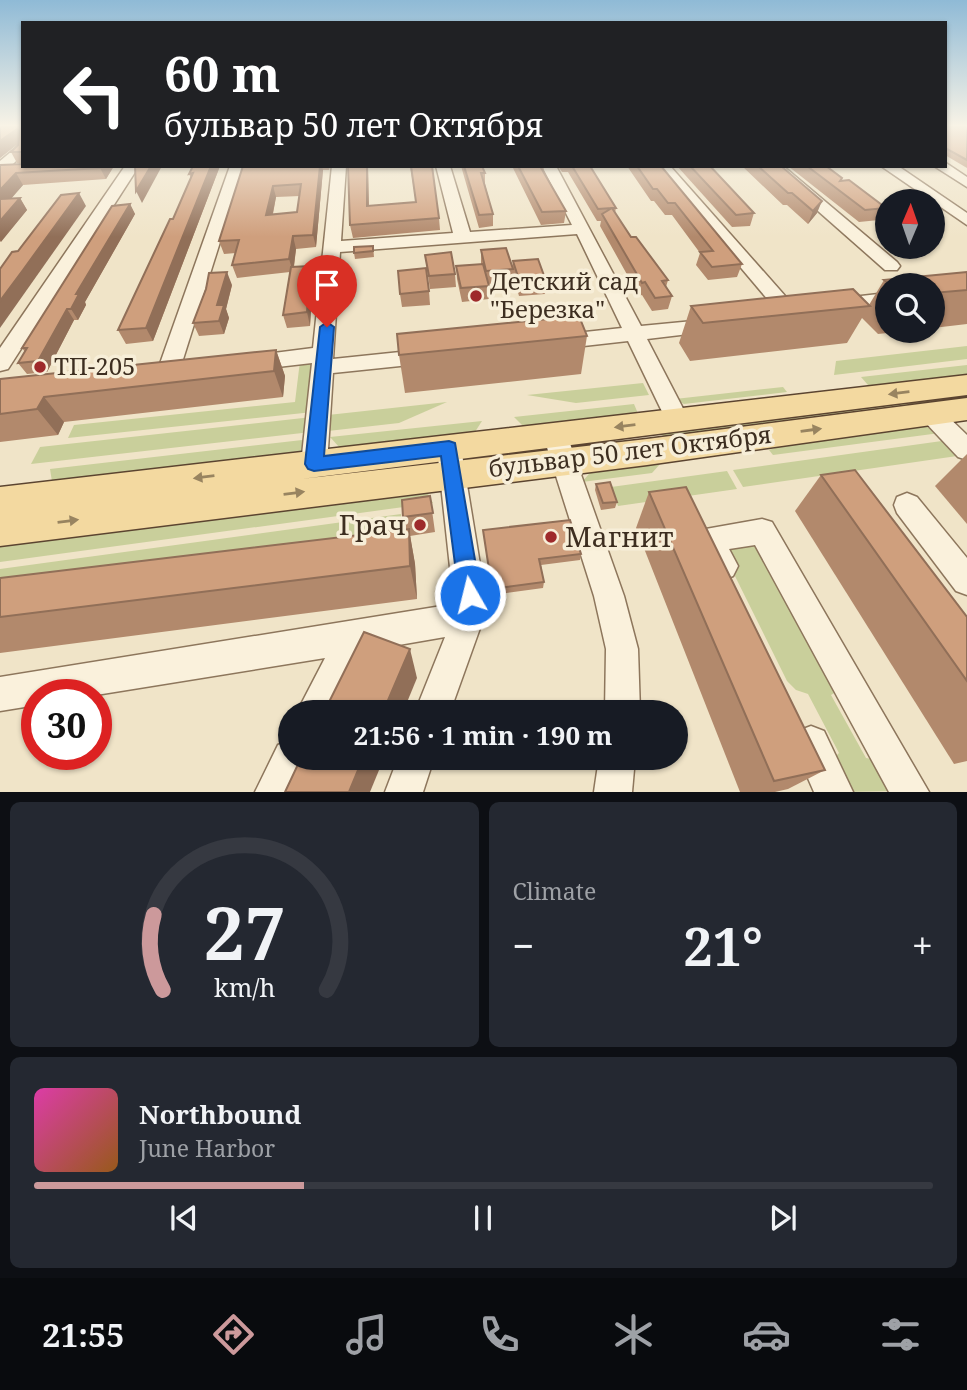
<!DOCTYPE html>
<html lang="en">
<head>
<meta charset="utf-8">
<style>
	body { margin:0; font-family:"Noto Serif",serif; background:#242831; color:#f1f3f6; height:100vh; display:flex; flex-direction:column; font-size:26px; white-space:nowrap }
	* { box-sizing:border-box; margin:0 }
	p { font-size:23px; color:#9ea1a6 }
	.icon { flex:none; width:38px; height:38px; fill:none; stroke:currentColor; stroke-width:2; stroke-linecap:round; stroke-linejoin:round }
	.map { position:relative; height:792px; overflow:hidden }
	.drawer { display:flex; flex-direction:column; gap:10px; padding:10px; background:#0d0f14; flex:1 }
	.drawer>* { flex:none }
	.hud { position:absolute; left:21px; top:21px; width:926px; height:147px; border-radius:0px; box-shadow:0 2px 5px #0004; background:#202124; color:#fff; overflow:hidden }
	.needle { width:46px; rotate:2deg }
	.tools { position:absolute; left:875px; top:189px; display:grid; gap:14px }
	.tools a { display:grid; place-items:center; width:70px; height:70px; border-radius:50%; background:#171b24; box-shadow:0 2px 5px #0004; font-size:35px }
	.speed { position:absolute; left:21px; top:679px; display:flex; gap:14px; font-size:35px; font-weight:700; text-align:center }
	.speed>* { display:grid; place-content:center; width:91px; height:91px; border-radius:50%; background:#171b24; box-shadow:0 2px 5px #0004; line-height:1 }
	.speed .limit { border:10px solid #d22; background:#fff; color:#111 }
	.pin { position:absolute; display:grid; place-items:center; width:60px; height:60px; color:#fff; margin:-72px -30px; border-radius:50% 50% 50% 0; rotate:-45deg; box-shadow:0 0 7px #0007 }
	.pin .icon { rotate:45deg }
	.me { position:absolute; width:77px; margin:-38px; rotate:352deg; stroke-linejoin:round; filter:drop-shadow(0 0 5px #0008) }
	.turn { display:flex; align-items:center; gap:24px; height:147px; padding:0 28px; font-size:32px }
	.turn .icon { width:91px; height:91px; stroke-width:2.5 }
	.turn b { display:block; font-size:49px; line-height:60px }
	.big { font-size:52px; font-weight:700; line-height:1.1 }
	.drawer .card { flex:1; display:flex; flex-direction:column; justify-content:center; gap:10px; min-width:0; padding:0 24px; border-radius:10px; background:#242831 }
	.drawer .dial { align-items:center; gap:0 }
	.dial svg { height:182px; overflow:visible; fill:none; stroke:#363941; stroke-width:7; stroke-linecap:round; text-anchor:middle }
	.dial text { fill:#f1f3f6; stroke:none }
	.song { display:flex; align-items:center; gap:21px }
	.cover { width:84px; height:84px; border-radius:10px; background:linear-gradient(135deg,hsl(320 70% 55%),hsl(30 70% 35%)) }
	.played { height:7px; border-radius:4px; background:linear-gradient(90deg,#cc999b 30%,#363941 30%) }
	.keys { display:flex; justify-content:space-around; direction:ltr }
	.heat { display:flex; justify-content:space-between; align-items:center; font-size:38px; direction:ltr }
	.drawer .tiles { flex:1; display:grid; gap:10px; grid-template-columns:1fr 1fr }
	.card:last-child { grid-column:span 2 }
	.trip { position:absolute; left:278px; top:700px; width:410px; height:70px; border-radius:35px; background:#171b24; box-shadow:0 2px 5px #0004; font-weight:700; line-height:70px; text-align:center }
	.menu { display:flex; height:112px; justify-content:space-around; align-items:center; background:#090b0e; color:#9ea1a6 }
	.menu .icon { width:49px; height:49px }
	.menu .current { color:#cc999b }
	.menu b { font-size:32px; color:#f1f3f6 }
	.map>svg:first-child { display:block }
	.green { fill:#c9cf9b }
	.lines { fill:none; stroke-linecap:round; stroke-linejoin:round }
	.minor-casing { stroke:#8d765c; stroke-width:3 }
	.major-casing { stroke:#5b4430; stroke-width:3 }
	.minor { fill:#faf1dc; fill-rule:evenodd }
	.major { fill:#f3d9a0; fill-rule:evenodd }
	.wall { fill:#b2896c; fill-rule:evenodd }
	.shaded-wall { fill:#916f58 }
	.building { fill:#cf9f7d; stroke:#916f58; stroke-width:2; fill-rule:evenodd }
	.oneway { fill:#988460 }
	.route { fill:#1a73e8; stroke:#114b97; stroke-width:2 }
	.poi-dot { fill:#9e2a2b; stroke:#f7eed8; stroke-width:2.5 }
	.labels { text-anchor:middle; stroke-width:7; stroke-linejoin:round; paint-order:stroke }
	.poi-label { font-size:24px; fill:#3d2e20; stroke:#f7eed8; text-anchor:start }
	.street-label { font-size:24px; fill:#3d2e20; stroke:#f7eed8 }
	.near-poi-label { font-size:28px; fill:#3d2e20; stroke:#f7eed8; text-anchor:end }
</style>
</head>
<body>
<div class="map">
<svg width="967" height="792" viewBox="0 0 967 792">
	<rect width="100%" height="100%" fill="#f0e4c8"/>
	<g class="green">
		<path d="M967 346V359L834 375 836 361Z"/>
		<path d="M300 361H312L313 412 68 438 74 425 295 402Z"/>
		<path d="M967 365V378L901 386 868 385 861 377Z"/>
		<path d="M643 383 649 395 576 403 527 395Z"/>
		<path d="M783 387 787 392 684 404 675 399Z"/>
		<path d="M967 391V402L664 439 660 429Z"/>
		<path d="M447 402 399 423 328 431V415Z"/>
		<path d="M634 404 639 416 525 428 514 417Z"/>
		<path d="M312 417 311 432 31 464 40 447Z"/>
		<path d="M482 421 473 435 340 448 330 437Z"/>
		<path d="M921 424 940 433 773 455 769 450 808 437Z"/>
		<path d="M311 439 302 455 53 488 50 469Z"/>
		<path d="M949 440 964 455 743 487 733 470Z"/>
		<path d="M661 457V463L652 473 582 482 594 468Z"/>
		<path d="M727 471 737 489 618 506 611 487Z"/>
		<path d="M427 492 433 503 0 562V539Z"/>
		<path d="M401 514 402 536 0 593V569Z"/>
		<path d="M759 541 836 692 831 695 866 758 872 759 895 791 843 792 834 758 839 753 808 694 796 690 787 681 726 558V547Z"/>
	</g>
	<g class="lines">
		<g class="minor-casing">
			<g id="minor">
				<path d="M23 142V154L5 172 0 173V161Z"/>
				<path d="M946 163 967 177V187L934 166H945Z"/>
				<path d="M125 166H139L8 369 0 371V348Z"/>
				<path d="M230 166H244L179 372 176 377 168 380 160 377 157 372Z"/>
				<path d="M332 166H346L341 241 453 233 436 166H450L470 232 572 225 542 166H556L641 326 714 319 721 321 724 325 721 329 714 331 647 339 689 420 685 426 677 429 669 426 628 341 557 349 550 347 547 342 550 337 557 335 622 328 577 234 340 252 333 359 429 349 436 351 440 356 436 361 429 363 333 373 327 464 323 471 314 474 305 471 301 464 312 363 251 370 243 368 240 363 243 358 251 356 313 348Z"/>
				<path d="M655 166H670L794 306 797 310 794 314H780Z"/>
				<path d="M767 166H783L897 262 900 266 897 270H885Z"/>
				<path d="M881 166H898L967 213V225Z"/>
				<path d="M887 293V305L835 311 825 305 835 299Z"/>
				<path d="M931 405 939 408 967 435V460L958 457 923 420 919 414 923 408Z"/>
				<path d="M555 426 564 428 567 435 624 596 638 649 640 712H605L606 649 594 596 543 435 546 428Z"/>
				<path d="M449 438 458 441 461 448 485 595 484 617 450 712H415L445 637 364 651 333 712H297L325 658 96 695H37V705L0 711V677L454 604 437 448 440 441Z"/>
				<path d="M907 493 917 497 967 558V595L956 591 897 513 894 505 897 497Z"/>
				<path d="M762 519 772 522 929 792H889L755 545 729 549 738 566 733 576 723 580 713 576 696 539 700 530Z"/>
				<path d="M811 726 824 731 853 792H814L793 744 798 731Z"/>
				<path d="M290 740V758H309L294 792H255L278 745Z"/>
				<path d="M398 758H434L423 792H385Z"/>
				<path d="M599 758H635L632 792H594Z"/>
			</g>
		</g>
		<g class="major-casing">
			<path id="major" d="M967 375V395L301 479 647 439 967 398V420L647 465 0 546V487Z"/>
		</g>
		<use href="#minor" class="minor"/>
		<use href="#major" class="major"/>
	</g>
	<g class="wall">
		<path d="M0 126H23V163H17L11 152 18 145V143L0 158Z"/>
		<path d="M945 126H967V168L945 155Z"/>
		<path d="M0 165 114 166 106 179 23 185 11 198H20L27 210 0 242Z"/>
		<path d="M193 166H220L153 341 126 344 118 330 173 219 191 178 189 174Z"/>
		<path d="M243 166H330L329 170H323L316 247 296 249 294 267 310 266 313 279 310 326 287 328 283 315 290 272 237 278 232 265 236 253 224 254 219 241ZM300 196 297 212 273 214 276 197Z"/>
		<path d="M348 166H368L369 206 416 202 410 166H432L439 218 440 230 353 238 350 225Z"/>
		<path d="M461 166H482L485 173V184L493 214V226L479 228Z"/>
		<path d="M512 166H544L543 172 566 211 564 223 541 225Z"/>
		<path d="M558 166H590L616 208 615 213 631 237 668 280 666 287 672 296 668 309 652 311 642 295 639 296 600 226 601 221H597L568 172H562Z"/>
		<path d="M627 166H661L742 264 737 277 708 280 696 265 700 253 672 215H665L654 201H651Z"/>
		<path d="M677 166H710L754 213 750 226 732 227Z"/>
		<path d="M742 166H781L817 213 808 224 787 205H783Z"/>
		<path d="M788 166H826L841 181 886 208 879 220 859 222Z"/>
		<path d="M130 204 135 214 85 302 86 305 78 320H74L47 372 27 374 18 363 25 352 22 348Z"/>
		<path d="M373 246 374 257 355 259 354 253Z"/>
		<path d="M481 250 512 268 513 261 546 281 545 294 519 296 513 275 512 282 488 284 489 299 462 302 457 279 456 266 481 264Z"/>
		<path d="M425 255 455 274 456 287 430 289Z"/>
		<path d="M967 272V324L933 328V285H887V331H906L878 334 862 318 847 343 690 361 679 343 691 306 869 305 884 280Z"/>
		<path d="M232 285 226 309 229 318 224 334 199 336 193 323Z"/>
		<path d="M429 291 430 305 402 307 400 294Z"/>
		<path d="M587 336 581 374 405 393 399 355Z"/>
		<path d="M276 350 285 376 283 397 64 422 58 435 0 442V379Z"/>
		<path d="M967 454V524L935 486Z"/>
		<path d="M821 475 967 617V761L954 764 795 511Z"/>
		<path d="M596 484 617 502 615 508 601 510 595 490Z"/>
		<path d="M649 492 825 770 788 789 775 792H740L636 528Z"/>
		<path d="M430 496 435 532 410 536 415 564 417 599 0 653V578L406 530 403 517Z"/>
		<path d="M483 530 581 554 580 560 541 565 544 582 543 588 492 595Z"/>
	</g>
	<g class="shaded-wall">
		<path d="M17 129 23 140 0 158V141Z"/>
		<path d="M101 166H114L106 179 100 168Z"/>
		<path d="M151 166H162L142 203 136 191Z"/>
		<path d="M211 166H220L153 341 146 328Z"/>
		<path d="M320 166H322L323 170 316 247 313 235Z"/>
		<path d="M367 166H368L369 218 367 206Z"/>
		<path d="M16 173 23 185 4 207 0 201V190Z"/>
		<path d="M273 186 276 197 270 227 266 215Z"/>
		<path d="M79 193 86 206 0 328V301Z"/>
		<path d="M20 198 27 210 1 242 0 240V221Z"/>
		<path d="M822 201 817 213 808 224 813 211Z"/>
		<path d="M130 204 135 214 85 302 86 305 78 320 71 309 76 294Z"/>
		<path d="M293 236 296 249 293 272 289 259Z"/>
		<path d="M310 266 313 279 310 326 307 312Z"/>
		<path d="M227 272 232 285 226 309 229 318 224 334 219 321 217 305Z"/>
		<path d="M67 309 74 320 47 372 38 361Z"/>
		<path d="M276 350 285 376 283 397 274 371Z"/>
		<path d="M44 397 64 422 58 435 37 409Z"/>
		<path d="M409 529 415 564 417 599 410 566Z"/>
		<path d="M410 649 417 678 403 712H383Z"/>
		<path d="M363 758H384L370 792H349Z"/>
	</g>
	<g class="building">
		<path d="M0 126H23V152H11L18 145 19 131 17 129 0 141Z"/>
		<path d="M945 126H967V160L945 148Z"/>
		<path d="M23 164V166H101L100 168 16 173 0 190V165Z"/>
		<path d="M135 166H151L136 191Z"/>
		<path d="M193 166H211L146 328 118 330 170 219H173L193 173 189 174Z"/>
		<path d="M243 166H320L313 235 293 236 289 259 232 265 239 240 219 241ZM301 184 297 212 266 215 273 186Z"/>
		<path d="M348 166H367V206L416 202 411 166H432L439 218 350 225Z"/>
		<path d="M464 166H482L485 173H481L493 214 479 215Z"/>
		<path d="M518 166H540L566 211 542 212Z"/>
		<path d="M572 166H590L616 208H612L631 237H636L668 280 662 281 672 296 655 298 645 282 642 283 602 214 612 208 598 209Z"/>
		<path d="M637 166H661L742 264 712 267 700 252 713 251 675 203H668L657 189H653Z"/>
		<path d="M690 166H710L754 213 736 215Z"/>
		<path d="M758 166H781L822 201 813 211 792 193H788Z"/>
		<path d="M807 166H826L842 178 840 181 849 180 886 208 865 210Z"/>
		<path d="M79 193 23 270 0 301V269L12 252 18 251 61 195Z"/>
		<path d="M20 198 0 221V199Z"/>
		<path d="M130 204 76 294H79L71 309H67L38 361 18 363 27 348H22L112 206Z"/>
		<path d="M373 246V251L354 253V247Z"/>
		<path d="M506 248 513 269 486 271 481 250Z"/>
		<path d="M451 252 455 274 429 276 425 255Z"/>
		<path d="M538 259 546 281 520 283 513 261Z"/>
		<path d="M483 264 489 286 461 288 456 266Z"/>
		<path d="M310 266 307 312 283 315 291 267Z"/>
		<path d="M426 268 429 291 400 294 398 271Z"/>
		<path d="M227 272 217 305H224L219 321 193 323 206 289 209 273Z"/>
		<path d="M967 272V290L933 293V285H891L884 280Z"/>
		<path d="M853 289 870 306 703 323 691 306Z"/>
		<path d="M579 316 587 336 399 355 397 334Z"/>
		<path d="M276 350 274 371 44 397 37 409 0 414V379Z"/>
		<path d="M855 470 967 617V681L821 475Z"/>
		<path d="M610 482 617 502 603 503 596 484Z"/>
		<path d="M686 487 825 770 774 781 649 492Z"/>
		<path d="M430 496 433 513 403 517 402 500Z"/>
		<path d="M570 520 581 554 539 559 544 582 492 589 483 530Z"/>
		<path d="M409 529 410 566 0 617V578Z"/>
		<path d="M364 632 410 649 383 712H324Z"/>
		<path d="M301 758H363L349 792H285Z"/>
	</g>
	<defs><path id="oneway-solid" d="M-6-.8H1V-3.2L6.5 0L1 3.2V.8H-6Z" transform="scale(1.75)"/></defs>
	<g class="oneway">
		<use href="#oneway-solid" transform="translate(899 393) rotate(173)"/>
		<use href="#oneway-solid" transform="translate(625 426) rotate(173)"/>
		<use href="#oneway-solid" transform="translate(811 430) rotate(-8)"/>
		<use href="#oneway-solid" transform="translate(204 477) rotate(173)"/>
		<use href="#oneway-solid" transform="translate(294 493) rotate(-7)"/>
		<use href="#oneway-solid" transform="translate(68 521) rotate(-7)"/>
	</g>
	<linearGradient id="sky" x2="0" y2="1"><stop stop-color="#8fbad6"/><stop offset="0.53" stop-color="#f8f3e6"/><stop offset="1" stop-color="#f8f3e6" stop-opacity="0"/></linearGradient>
	<rect width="967" height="237" fill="url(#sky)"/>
	<path class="route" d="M327 322 334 327 324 456 449 441 455 443 481 595 477 602 470 605 462 602 459 595 441 456 314 471 308 469 305 464 320 327Z"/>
	<g class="poi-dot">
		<circle cx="476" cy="296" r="7"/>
		<circle cx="40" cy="367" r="7"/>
		<circle cx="420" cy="525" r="7"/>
		<circle cx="551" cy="537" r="7"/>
	</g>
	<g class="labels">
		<g class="poi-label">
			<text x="490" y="290">Детский сад<tspan x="490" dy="28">"Березка"</tspan></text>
			<text x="54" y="375">ТП-205</text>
		</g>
		<g class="street-label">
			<text transform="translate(630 452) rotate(-7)" y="8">бульвар 50 лет Октября</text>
		</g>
		<g class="near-poi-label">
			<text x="406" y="535">Грач</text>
			<text x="565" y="547" text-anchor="start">Магнит</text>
		</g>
	</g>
</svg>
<div class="tools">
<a><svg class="needle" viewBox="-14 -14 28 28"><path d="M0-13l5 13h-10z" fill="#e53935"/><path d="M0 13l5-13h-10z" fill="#9ea1a6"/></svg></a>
<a><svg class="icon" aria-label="search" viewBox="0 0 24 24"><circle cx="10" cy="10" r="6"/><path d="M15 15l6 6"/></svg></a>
</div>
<div class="speed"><div class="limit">30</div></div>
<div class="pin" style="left:327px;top:327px;background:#d93025"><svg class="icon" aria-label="arrive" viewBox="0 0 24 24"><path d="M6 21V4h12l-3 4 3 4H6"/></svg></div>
<svg class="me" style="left:470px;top:595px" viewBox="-20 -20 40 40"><circle r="17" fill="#1a73e8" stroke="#fff" stroke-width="3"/><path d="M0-11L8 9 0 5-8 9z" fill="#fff"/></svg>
<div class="trip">21:56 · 1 min · 190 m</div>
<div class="hud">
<div class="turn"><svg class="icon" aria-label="left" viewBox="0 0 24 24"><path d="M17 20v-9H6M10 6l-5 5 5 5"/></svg><div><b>60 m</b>бульвар 50 лет Октября</div></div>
</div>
</div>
<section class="drawer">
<div class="tiles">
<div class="card dial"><svg viewBox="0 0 100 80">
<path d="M14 69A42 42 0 1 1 86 69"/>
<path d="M14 69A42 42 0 0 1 10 36" stroke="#cc999b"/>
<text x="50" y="56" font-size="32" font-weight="700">27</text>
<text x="50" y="72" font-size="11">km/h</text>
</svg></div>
<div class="card"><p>Climate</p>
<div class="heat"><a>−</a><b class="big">21°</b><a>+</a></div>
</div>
<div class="card">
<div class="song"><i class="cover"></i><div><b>Northbound</b><p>June Harbor</p></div></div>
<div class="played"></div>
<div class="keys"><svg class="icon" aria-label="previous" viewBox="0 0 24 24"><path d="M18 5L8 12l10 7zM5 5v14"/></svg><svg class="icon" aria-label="pause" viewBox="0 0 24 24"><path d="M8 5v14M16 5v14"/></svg><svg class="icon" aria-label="next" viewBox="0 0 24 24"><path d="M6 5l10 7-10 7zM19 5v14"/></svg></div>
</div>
</div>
</section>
<nav class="menu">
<b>21:55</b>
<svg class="icon current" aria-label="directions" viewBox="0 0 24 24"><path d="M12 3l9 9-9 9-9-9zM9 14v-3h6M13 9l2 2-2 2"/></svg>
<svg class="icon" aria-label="music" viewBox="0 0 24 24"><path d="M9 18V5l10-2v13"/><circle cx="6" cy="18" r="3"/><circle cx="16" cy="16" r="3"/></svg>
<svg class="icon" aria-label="phone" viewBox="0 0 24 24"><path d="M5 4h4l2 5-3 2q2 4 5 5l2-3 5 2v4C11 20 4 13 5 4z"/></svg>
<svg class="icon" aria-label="climate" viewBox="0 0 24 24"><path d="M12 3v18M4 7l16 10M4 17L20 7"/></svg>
<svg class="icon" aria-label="car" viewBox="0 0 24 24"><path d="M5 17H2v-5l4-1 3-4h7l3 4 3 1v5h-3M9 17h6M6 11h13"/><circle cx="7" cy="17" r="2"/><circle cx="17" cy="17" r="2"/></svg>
<svg class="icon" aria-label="filters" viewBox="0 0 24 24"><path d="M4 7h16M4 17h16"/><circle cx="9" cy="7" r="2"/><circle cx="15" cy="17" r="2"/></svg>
</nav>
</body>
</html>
